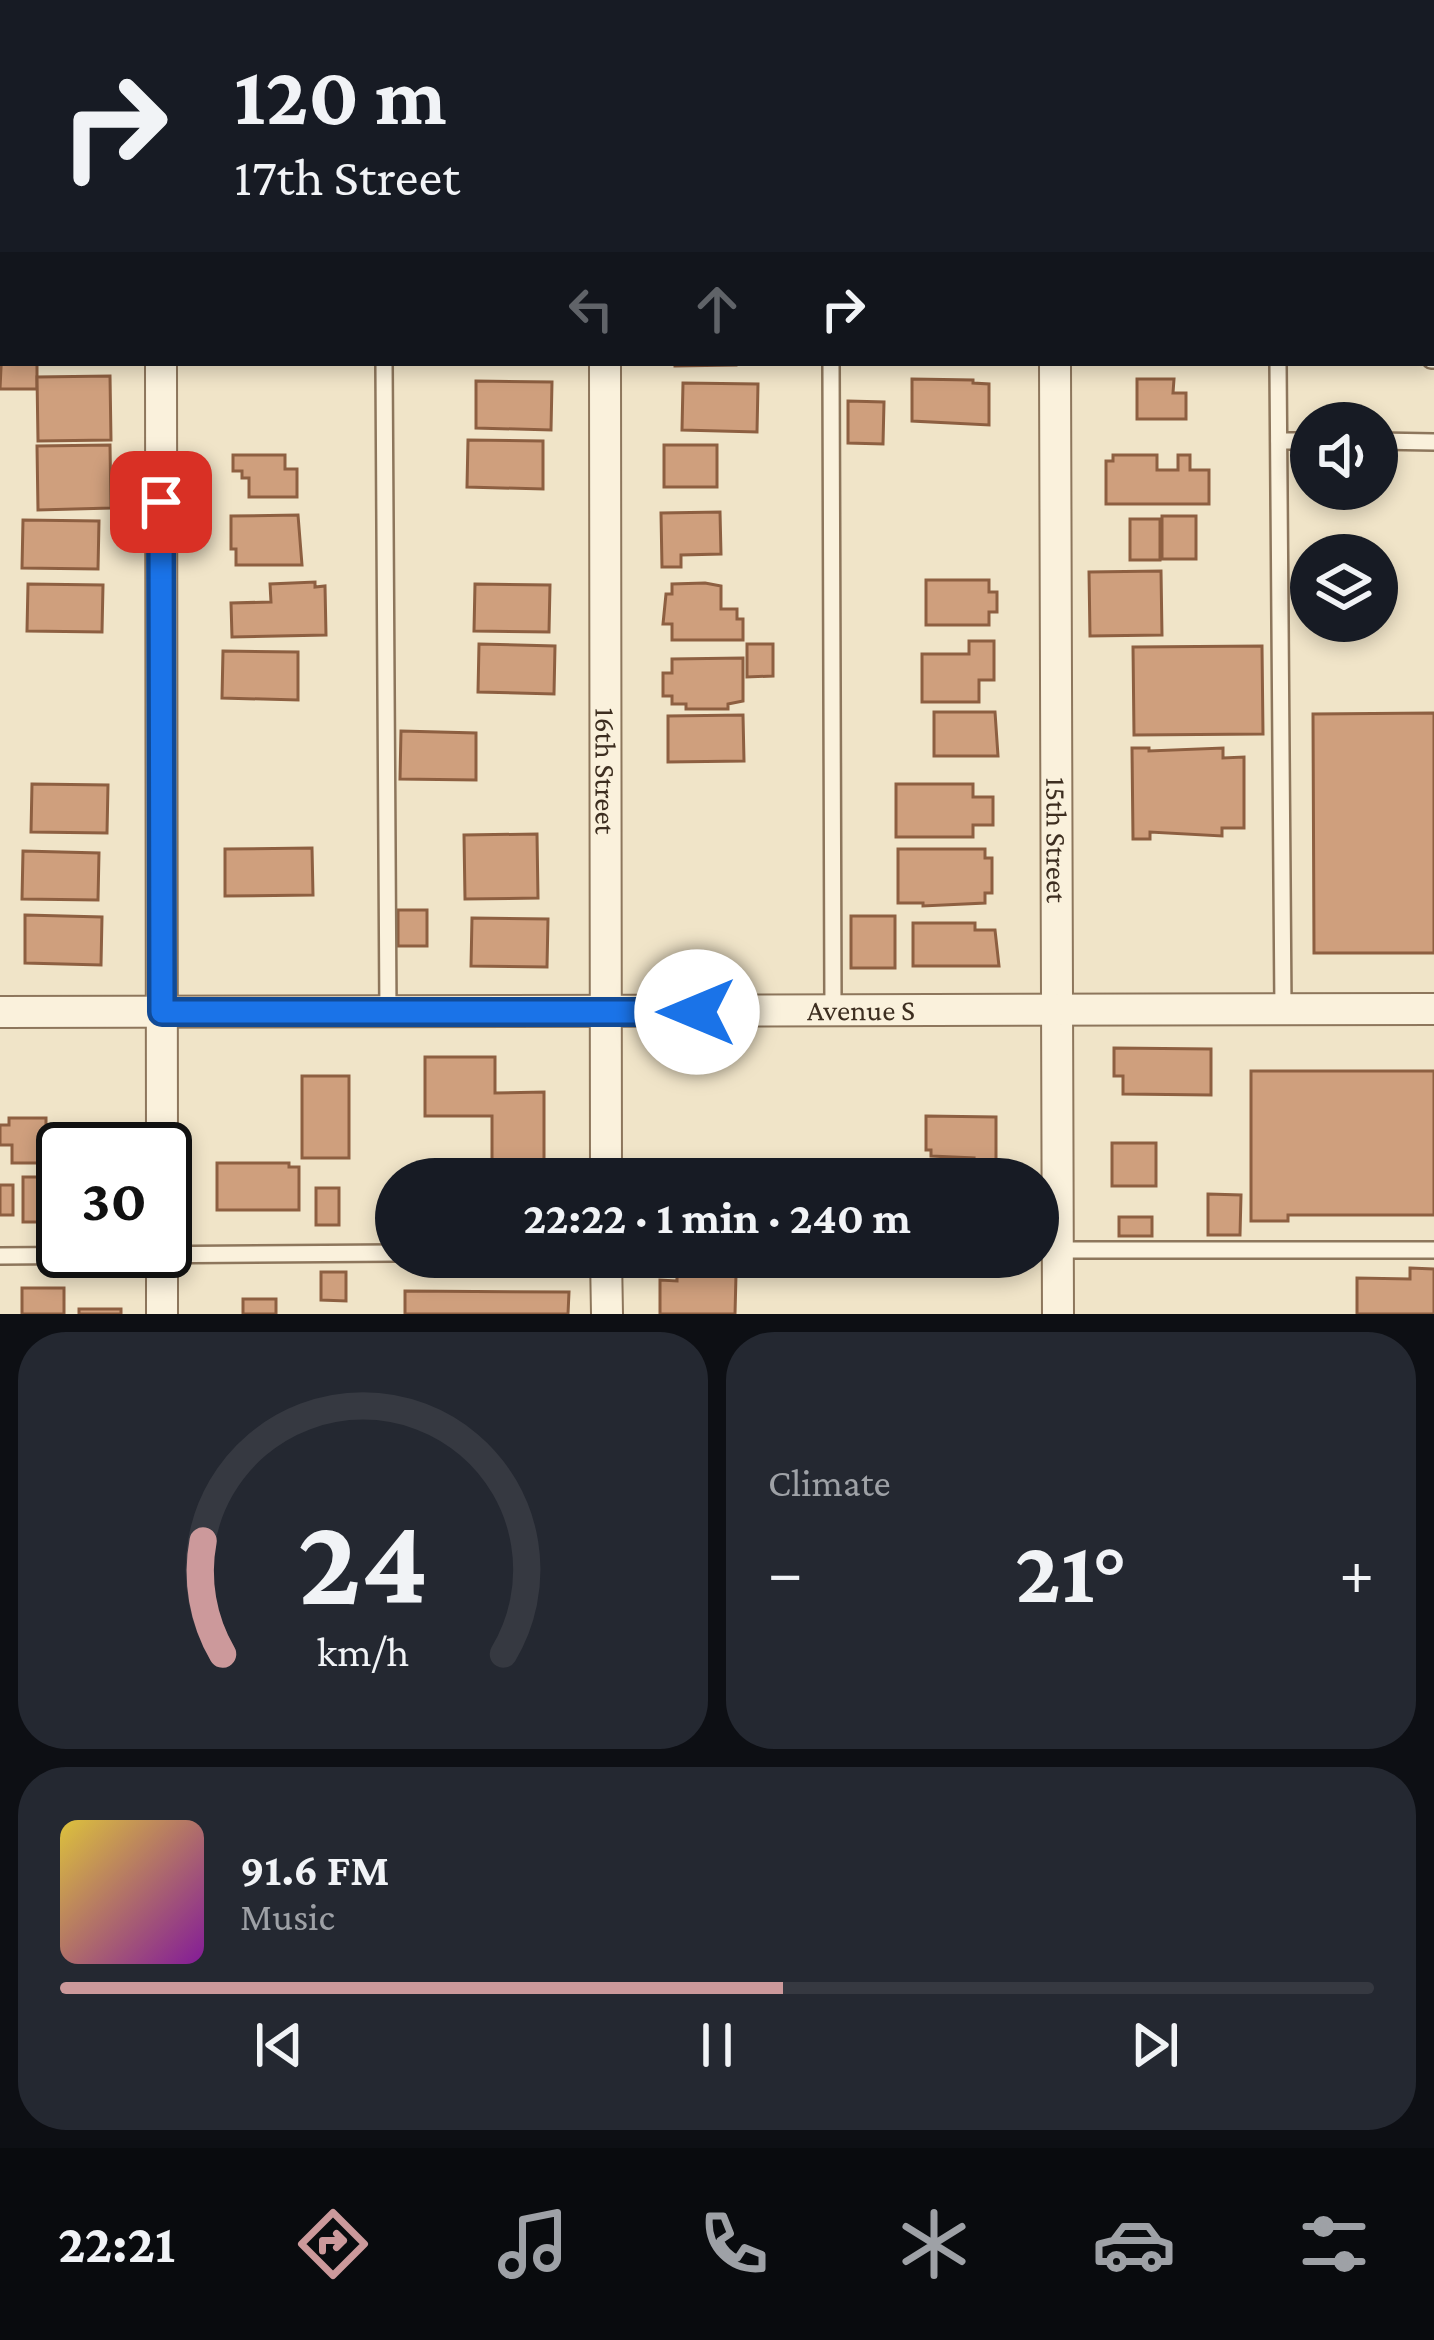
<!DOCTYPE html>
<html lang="en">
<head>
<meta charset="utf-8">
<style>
	body { margin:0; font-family:"Crimson Pro",serif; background:#242831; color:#f1f3f6; height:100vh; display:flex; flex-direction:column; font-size:45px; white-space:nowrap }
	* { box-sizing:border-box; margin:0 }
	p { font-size:39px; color:#9ea1a6 }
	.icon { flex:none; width:66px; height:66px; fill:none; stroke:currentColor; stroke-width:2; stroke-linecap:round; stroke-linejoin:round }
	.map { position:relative; height:1314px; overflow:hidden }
	.drawer { display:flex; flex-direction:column; gap:18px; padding:18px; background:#0d0f14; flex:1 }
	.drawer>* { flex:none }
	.guide { position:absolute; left:0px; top:0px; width:1434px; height:366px; box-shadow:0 6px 18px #0003; background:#171b24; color:#f1f3f6; overflow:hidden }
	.buttons { position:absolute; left:1290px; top:402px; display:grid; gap:24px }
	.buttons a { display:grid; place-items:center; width:108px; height:108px; border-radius:50%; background:#171b24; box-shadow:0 6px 18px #0003; font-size:60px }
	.speed { position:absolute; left:36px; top:1122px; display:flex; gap:24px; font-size:60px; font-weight:700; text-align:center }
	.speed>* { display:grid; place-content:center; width:156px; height:156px; border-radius:50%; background:#171b24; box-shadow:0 6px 18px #0003; line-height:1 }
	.speed .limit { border:6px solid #111; border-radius:18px; background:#fff; color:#111 }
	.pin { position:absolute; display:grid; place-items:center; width:102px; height:102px; color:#fff; margin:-51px; border-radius:24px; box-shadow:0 6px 18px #0006 }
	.me { position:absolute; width:132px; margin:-66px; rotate:270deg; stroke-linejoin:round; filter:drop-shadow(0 0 9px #0008) }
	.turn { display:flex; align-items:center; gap:42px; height:252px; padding:0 36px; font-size:54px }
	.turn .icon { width:156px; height:156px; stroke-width:2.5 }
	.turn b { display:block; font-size:84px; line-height:102px }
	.lanes { display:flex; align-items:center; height:114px; padding:0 36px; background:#0003; justify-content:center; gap:60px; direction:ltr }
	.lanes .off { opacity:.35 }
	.big { font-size:90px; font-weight:700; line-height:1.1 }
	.drawer .widget { flex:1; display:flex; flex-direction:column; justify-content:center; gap:18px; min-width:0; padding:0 42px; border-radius:48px; background:#242831 }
	.drawer .dial { align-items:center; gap:0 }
	.dial svg { height:312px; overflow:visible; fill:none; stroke:#363941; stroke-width:7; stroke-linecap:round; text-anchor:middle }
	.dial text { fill:#f1f3f6; stroke:none }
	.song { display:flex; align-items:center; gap:36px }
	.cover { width:144px; height:144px; border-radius:18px; background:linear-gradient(135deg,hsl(50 70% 55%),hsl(290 70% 35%)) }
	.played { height:12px; border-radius:6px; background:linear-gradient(90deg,#cc999b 55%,#363941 55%) }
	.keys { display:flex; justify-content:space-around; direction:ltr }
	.heat { display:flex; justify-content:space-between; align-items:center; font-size:66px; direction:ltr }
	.drawer .tiles { flex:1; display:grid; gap:18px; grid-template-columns:1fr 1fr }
	.widget:last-child { grid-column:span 2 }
	.trip { position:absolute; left:375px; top:1158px; width:684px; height:120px; border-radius:60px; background:#171b24; box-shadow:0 6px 18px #0003; font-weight:700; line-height:120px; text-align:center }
	.dock { display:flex; height:192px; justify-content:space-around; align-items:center; background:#090b0e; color:#9ea1a6 }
	.dock .icon { width:84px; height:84px }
	.dock .on { color:#cc999b }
	.dock b { font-size:54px; color:#f1f3f6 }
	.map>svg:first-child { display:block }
	.green { fill:#c9cf9b }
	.building { fill:#cf9f7d; stroke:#8d5f41; stroke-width:3 }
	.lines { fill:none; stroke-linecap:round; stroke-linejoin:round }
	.service-casing { stroke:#8d765c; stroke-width:20 }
	.minor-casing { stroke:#8d765c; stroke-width:34 }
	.service { stroke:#faf1dc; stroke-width:15 }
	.minor { stroke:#faf1dc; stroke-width:30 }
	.route-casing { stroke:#114b97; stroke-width:30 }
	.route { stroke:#1a73e8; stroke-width:21 }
	.labels { text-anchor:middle; stroke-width:9; stroke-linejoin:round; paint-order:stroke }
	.street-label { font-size:30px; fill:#3d2e20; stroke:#f7eed8 }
</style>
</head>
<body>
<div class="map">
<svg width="1434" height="1314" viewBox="0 0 1434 1314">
	<rect width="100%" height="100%" fill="#f0e4c8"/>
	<path class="green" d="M1293 0H1434V110L1431 3Z"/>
	<g class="building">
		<path d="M234 0H314V3H226Z"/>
		<rect x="670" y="0" width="102" height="3"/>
		<rect x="893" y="0" width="98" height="3"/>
		<path d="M3 325V363H37V389H0Z"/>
		<path d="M675 363H736V365L675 366Z"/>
		<path d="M110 376 111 440 38 441 37 377Z"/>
		<path d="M912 379 973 380V383L989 384V425L912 421Z"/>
		<path d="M1137 379H1174L1173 393H1186V419H1137Z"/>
		<path d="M476 381 552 382 551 430 476 428Z"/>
		<path d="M683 383 758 384 757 432 682 430Z"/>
		<path d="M848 401 884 402 883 444 848 443Z"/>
		<path d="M468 440 543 441V489L467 487Z"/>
		<path d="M110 445 111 508 38 510 37 446Z"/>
		<rect x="664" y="445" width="53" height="42"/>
		<path d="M233 455H285V469H297V497H249V478H242V471H233Z"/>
		<path d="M1113 455H1157V470H1178V455H1190V470H1209V504H1106V461H1113Z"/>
		<path d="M720 512 721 554 681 555V567H662L661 513Z"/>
		<path d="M298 515 302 565H236V549H231V516Z"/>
		<rect x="1162" y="516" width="34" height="43"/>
		<rect x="1130" y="519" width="30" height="41"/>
		<path d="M23 520 99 521 98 569 22 568Z"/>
		<path d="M1161 571 1162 635 1090 636 1089 572Z"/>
		<path d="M926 580H989V592H997V612H989V625H926Z"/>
		<path d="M315 582V587L325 586 326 635 232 637 231 603 271 602 270 584Z"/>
		<path d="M705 583 721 586V609H737V619H743V640H672V624H663L666 594H672V584Z"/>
		<path d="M28 584 103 585 102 632 27 631Z"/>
		<path d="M475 584 550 585 549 632 474 631Z"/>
		<path d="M969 641H994V680H979V702H922V654H969Z"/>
		<path d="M479 644 555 646 554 694 478 692Z"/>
		<path d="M747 644H773V676L747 677Z"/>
		<path d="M1262 646 1263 734 1134 735 1133 647Z"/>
		<path d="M223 651 298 652V700L222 698Z"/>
		<path d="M743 658V701L728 704V709H686V704H672V696H663V673H672V659Z"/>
		<path d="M934 712H995L998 756H934Z"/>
		<path d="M1434 713V953H1314L1313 714Z"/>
		<path d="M743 715 744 761 668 762V716Z"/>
		<path d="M401 731 476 733V780L400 779Z"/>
		<path d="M1132 748H1149V751L1223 748V758L1244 757V828H1222V836L1150 832V839H1133Z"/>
		<path d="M32 784 108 785 107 833 31 832Z"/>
		<path d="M896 784H973V797H993V825H973V837H896Z"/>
		<path d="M537 834 538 898 465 899 464 835Z"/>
		<path d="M312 848 313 895 225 896V849Z"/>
		<path d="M898 849H985V858H992V893H985V903L923 906V903H898Z"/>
		<path d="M23 851 99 853 98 900 22 899Z"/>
		<rect x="398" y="910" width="29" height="36"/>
		<path d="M25 915 102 917 101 965 25 963Z"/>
		<rect x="851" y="916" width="44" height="52"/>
		<path d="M472 918 548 919 547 967 471 966Z"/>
		<path d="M913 923H975V930H995L999 966H913Z"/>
		<path d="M1114 1048 1211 1049V1095L1123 1094V1076H1114Z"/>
		<path d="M425 1057H495V1093L544 1092V1160H492V1116H425Z"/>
		<path d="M1251 1071H1434V1215H1288V1221H1251Z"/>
		<rect x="302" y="1076" width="47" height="82"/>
		<path d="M926 1116 996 1117V1166L973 1169 974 1158 931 1156V1150H926Z"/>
		<path d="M9 1118H46V1163H12V1145H0V1125H9Z"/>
		<rect x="1112" y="1143" width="44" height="43"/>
		<path d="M217 1163H289V1167H299V1210H217Z"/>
		<path d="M547 1171V1179H466V1172Z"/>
		<path d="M23 1177H63V1230H52V1222H23Z"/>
		<rect x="666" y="1177" width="166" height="2"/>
		<rect x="0" y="1185" width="13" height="30"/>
		<rect x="316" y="1188" width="23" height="37"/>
		<path d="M1208 1194 1241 1195 1240 1235H1208Z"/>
		<rect x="1119" y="1217" width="33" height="19"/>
		<path d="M1410 1268 1434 1269V1314H1357V1278L1410 1279Z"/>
		<path d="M321 1272H346V1301L321 1300Z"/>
		<path d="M677 1275H736L735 1314H660V1280L677 1281Z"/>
		<rect x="22" y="1288" width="42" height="26"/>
		<path d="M405 1291 569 1292 568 1314H405Z"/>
		<rect x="243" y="1299" width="33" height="15"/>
		<rect x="79" y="1309" width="42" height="5"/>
	</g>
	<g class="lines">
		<g class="service-casing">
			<g id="service">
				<path d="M382 0V3"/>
				<path d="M830 0V3"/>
				<path d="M1277 0V3"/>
				<path d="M1431 360H1434"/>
				<path d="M384 363 388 1012"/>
				<path d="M831 363 833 1011"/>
				<path d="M1278 363 1283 1009"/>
				<path d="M1279 441H1311"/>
				<path d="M1377 441 1434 442"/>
				<path d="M1038 1250H1434"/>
				<path d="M0 1256 396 1253"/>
			</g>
		</g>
		<g class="minor-casing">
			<g id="minor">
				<path d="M160 0V3"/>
				<path d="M604 0V3"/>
				<path d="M1054 0V3"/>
				<path d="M1431 141H1434"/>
				<path d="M0 143H3"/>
				<path d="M161 363 162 1149"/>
				<path id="s1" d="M605 363 606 1179"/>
				<path id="s2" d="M1055 363 1058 1314"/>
				<path id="s3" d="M0 1012 1434 1009"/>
				<path d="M162 1251V1314"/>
				<path d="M606 1257 607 1314"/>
			</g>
		</g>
		<use href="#service" class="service"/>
		<use href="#minor" class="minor"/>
	</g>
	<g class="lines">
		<g class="route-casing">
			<path id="route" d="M161 502 162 1012H697"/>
		</g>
		<use href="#route" class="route"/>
	</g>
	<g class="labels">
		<g class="street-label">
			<text dy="10" stroke="none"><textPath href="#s1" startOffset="408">16th Street</textPath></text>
			<text dy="10" stroke="none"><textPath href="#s2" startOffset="477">15th Street</textPath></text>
			<text dy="10" stroke="none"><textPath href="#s3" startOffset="861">Avenue S</textPath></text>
		</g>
	</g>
</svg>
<div class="buttons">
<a><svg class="icon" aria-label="sound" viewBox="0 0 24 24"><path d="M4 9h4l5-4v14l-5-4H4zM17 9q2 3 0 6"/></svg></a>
<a><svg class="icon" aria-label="layers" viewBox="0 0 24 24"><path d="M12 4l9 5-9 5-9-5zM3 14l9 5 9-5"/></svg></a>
</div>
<div class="speed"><div class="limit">30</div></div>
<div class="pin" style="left:161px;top:502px;background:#d93025"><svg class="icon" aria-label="arrive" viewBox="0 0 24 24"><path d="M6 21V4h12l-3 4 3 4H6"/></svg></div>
<svg class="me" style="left:697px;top:1012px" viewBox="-20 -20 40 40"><circle r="19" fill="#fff"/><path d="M0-13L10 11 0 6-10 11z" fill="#1a73e8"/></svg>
<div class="trip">22:22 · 1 min · 240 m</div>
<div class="guide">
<div class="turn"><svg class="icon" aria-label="right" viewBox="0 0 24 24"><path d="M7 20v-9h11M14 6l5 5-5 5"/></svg><div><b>120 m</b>17th Street</div></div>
<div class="lanes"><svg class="icon off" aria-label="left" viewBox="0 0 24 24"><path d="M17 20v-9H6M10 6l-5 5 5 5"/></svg><svg class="icon off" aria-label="ahead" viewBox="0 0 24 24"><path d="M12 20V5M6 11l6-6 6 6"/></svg><svg class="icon" aria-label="right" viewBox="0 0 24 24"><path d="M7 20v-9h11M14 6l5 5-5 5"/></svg></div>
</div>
</div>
<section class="drawer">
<div class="tiles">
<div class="widget dial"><svg viewBox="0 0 100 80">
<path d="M14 69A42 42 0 1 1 86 69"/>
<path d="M14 69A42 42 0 0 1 9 40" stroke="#cc999b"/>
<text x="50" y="56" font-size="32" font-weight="700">24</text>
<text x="50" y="72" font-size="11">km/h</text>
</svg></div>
<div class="widget"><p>Climate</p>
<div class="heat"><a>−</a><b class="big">21°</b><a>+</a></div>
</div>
<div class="widget">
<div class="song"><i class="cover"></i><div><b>91.6 FM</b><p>Music</p></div></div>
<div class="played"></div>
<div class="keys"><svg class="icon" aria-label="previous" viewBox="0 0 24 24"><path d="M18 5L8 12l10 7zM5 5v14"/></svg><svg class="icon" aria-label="pause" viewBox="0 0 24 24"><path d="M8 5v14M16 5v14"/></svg><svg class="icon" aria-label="next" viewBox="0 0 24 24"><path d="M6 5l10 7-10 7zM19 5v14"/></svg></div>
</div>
</div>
</section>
<nav class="dock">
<b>22:21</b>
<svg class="icon on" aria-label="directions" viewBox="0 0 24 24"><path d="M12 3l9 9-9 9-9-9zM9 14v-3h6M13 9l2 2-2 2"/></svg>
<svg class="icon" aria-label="music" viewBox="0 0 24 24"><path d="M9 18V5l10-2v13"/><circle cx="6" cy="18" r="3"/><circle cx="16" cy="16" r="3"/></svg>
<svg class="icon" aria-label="phone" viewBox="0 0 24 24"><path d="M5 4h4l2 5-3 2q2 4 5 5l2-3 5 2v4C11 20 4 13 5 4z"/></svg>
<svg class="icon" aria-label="climate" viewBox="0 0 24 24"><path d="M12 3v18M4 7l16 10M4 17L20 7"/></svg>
<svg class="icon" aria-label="car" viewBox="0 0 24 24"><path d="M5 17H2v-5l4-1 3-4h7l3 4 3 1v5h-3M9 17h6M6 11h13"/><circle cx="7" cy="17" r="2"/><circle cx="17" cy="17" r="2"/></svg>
<svg class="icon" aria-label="filters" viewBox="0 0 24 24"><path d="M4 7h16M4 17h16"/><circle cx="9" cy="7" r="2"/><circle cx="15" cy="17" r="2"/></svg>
</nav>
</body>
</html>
